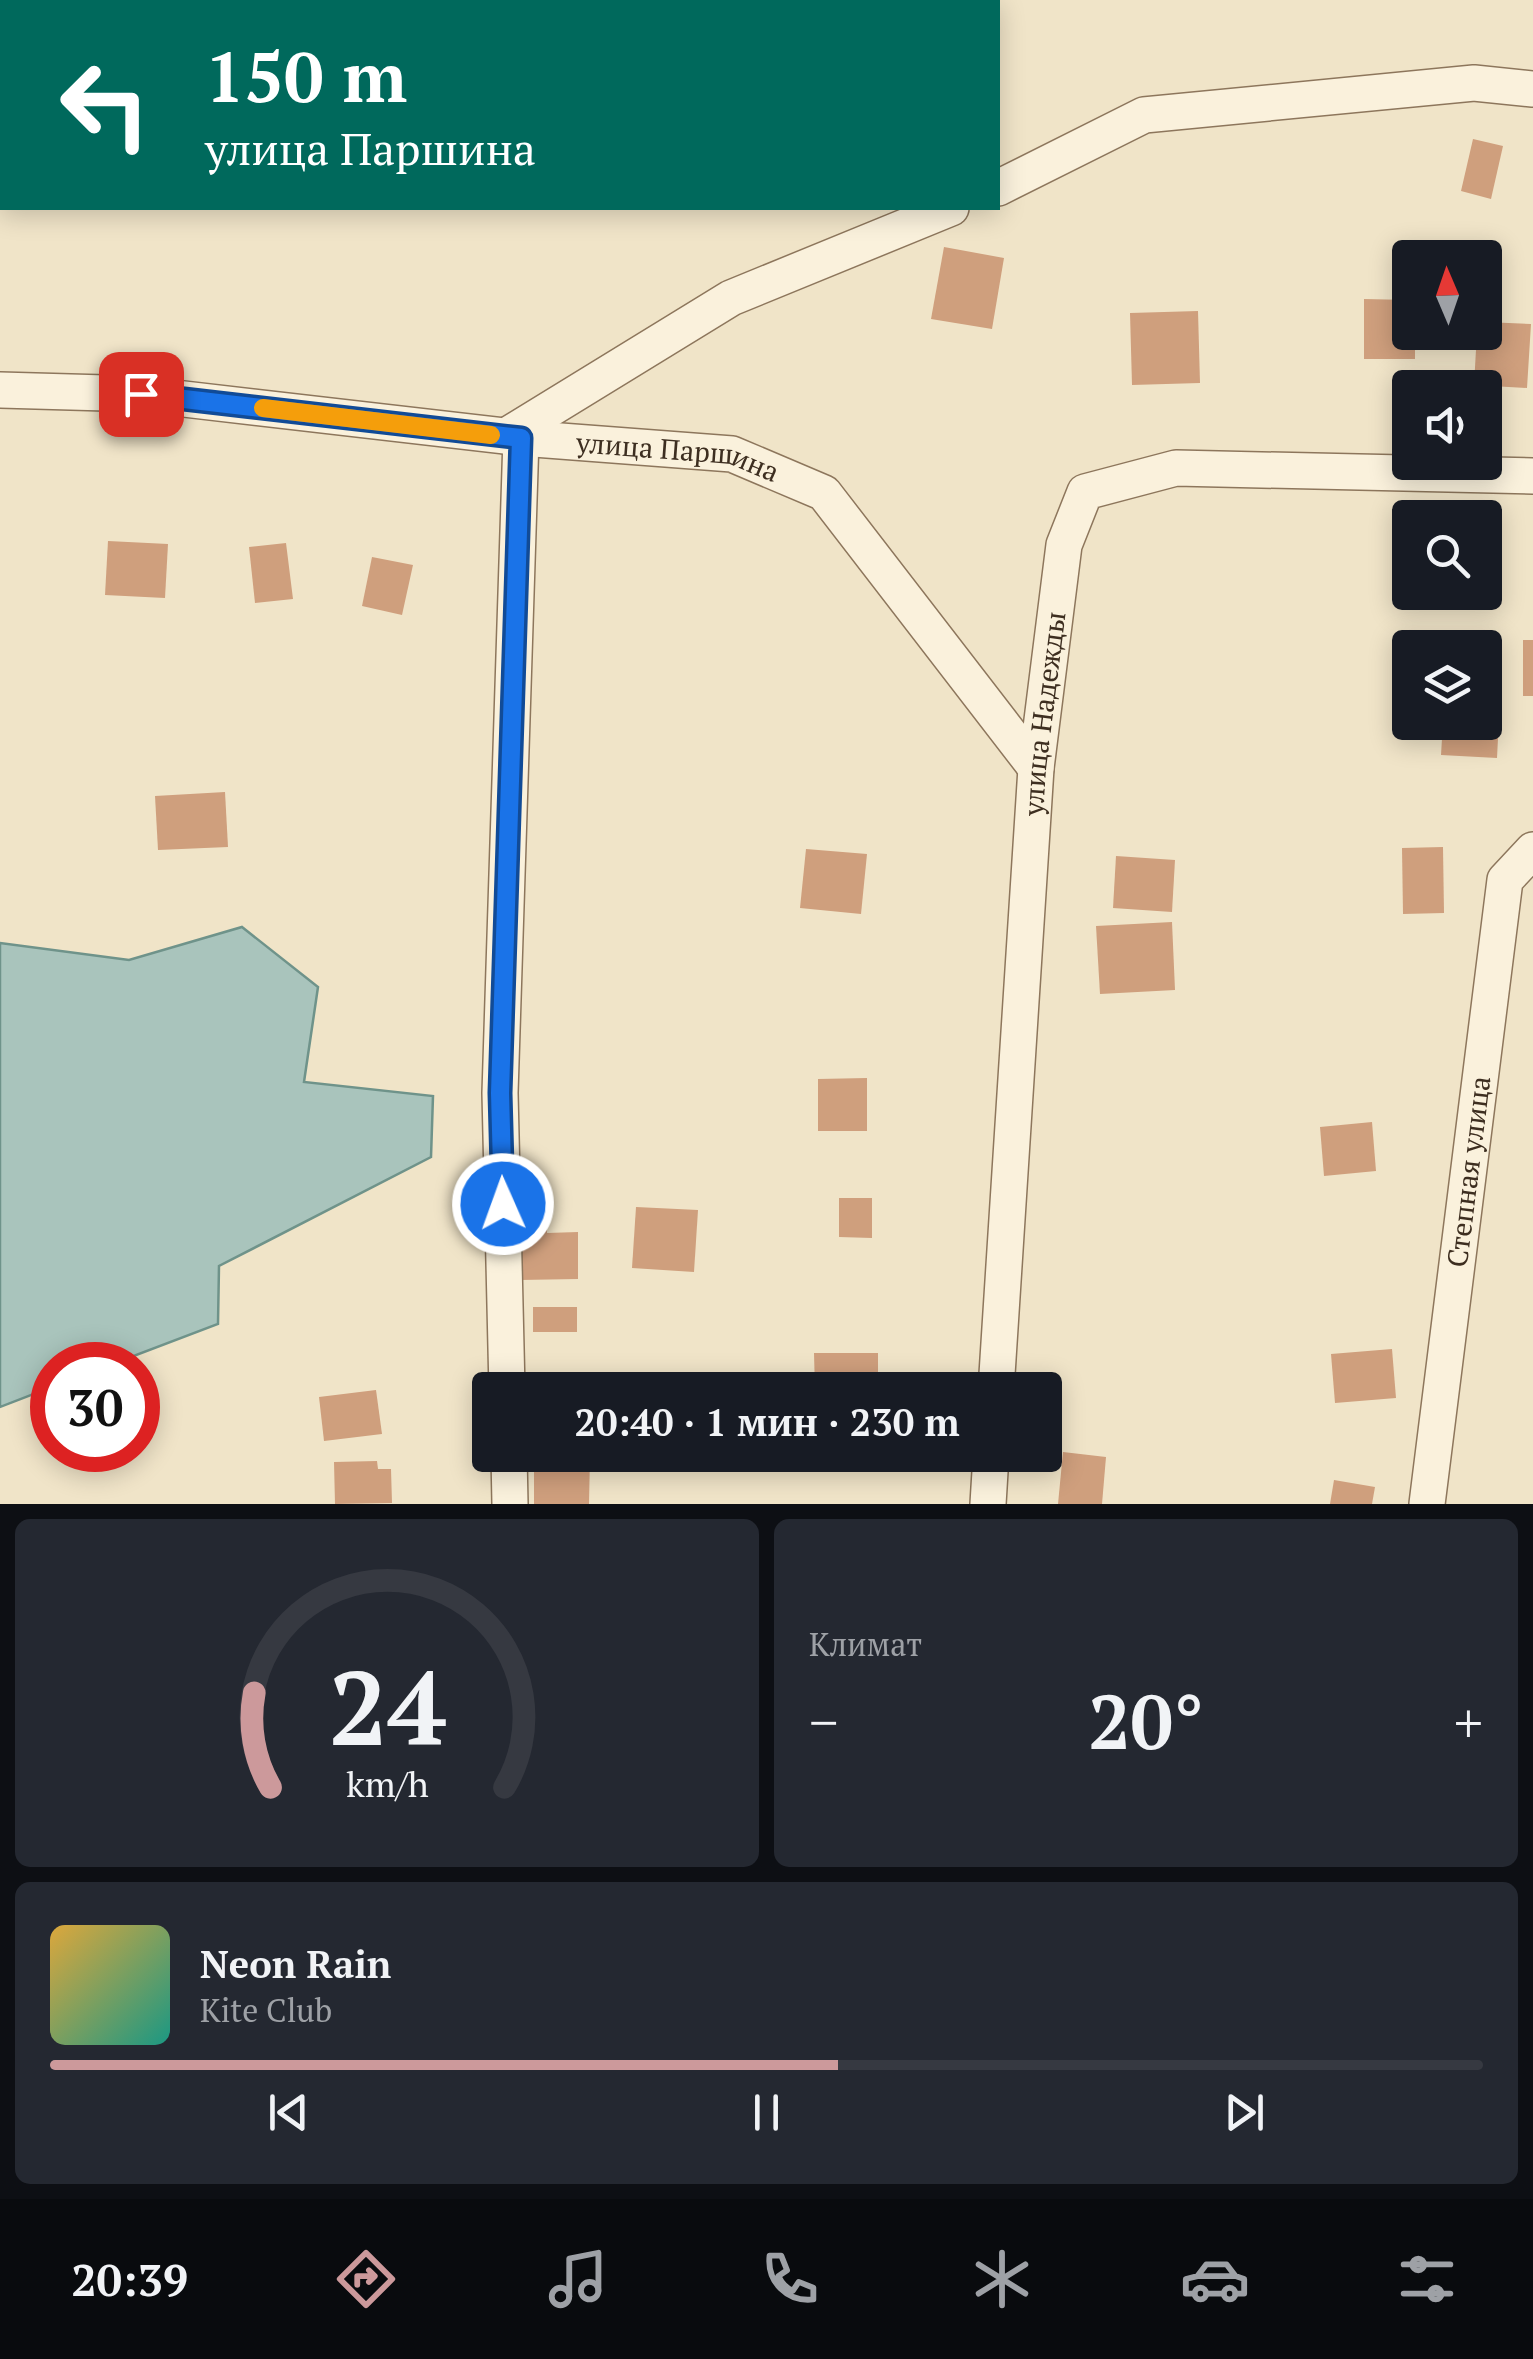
<!DOCTYPE html>
<html lang="ru">
<head>
<meta charset="utf-8">
<style>
	body { margin:0; font-family:"PT Serif",serif; background:#242831; color:#f1f3f6; height:100vh; display:flex; flex-direction:column; font-size:38px; white-space:nowrap }
	* { box-sizing:border-box; margin:0 }
	p { font-size:32px; color:#9ea1a6 }
	.icon { flex:none; width:55px; height:55px; fill:none; stroke:currentColor; stroke-width:2; stroke-linecap:round; stroke-linejoin:round }
	.map { position:relative; height:1504px; overflow:hidden }
	.panel { display:flex; flex-direction:column; gap:15px; padding:15px; background:#0d0f14; flex:1 }
	.panel>* { flex:none }
	.hud { position:absolute; left:0px; top:0px; width:1000px; height:210px; box-shadow:0 5px 25px #0003; background:#00695c; color:#fff; overflow:hidden }
	.needle { width:65px; rotate:358deg }
	.controls { position:absolute; left:1392px; top:240px; display:grid; gap:20px }
	.controls a { display:grid; place-items:center; width:110px; height:110px; border-radius:10px; background:#171b24; box-shadow:0 5px 25px #0003; font-size:50px }
	.speed { position:absolute; left:30px; top:1342px; display:flex; gap:20px; font-size:50px; font-weight:700; text-align:center }
	.speed>* { display:grid; place-content:center; width:130px; height:130px; border-radius:50%; background:#171b24; box-shadow:0 5px 25px #0003; line-height:1 }
	.speed .limit { border:15px solid #d22; background:#fff; color:#111 }
	.pin { position:absolute; display:grid; place-items:center; width:85px; height:85px; color:#fff; margin:-42px; border-radius:20px; box-shadow:0 5px 15px #0006 }
	.me { position:absolute; width:110px; margin:-55px; rotate:358deg; stroke-linejoin:round; filter:drop-shadow(0 0 8px #0008) }
	.turn { display:flex; align-items:center; gap:35px; height:210px; padding:0 40px; font-size:45px }
	.turn .icon { width:130px; height:130px; stroke-width:2.5 }
	.turn b { display:block; font-size:70px; line-height:85px }
	.big { font-size:75px; font-weight:700; line-height:1.1 }
	.panel .widget { flex:1; display:flex; flex-direction:column; justify-content:center; gap:15px; min-width:0; padding:0 35px; border-radius:15px; background:#242831 }
	.panel .dial { align-items:center; gap:0 }
	.dial svg { height:260px; overflow:visible; fill:none; stroke:#363941; stroke-width:7; stroke-linecap:round; text-anchor:middle }
	.dial text { fill:#f1f3f6; stroke:none }
	.song { display:flex; align-items:center; gap:30px }
	.cover { width:120px; height:120px; border-radius:15px; background:linear-gradient(135deg,hsl(40 70% 55%),hsl(170 70% 35%)) }
	.played { height:10px; border-radius:5px; background:linear-gradient(90deg,#cc999b 55%,#363941 55%) }
	.keys { display:flex; justify-content:space-around; direction:ltr }
	.heat { display:flex; justify-content:space-between; align-items:center; font-size:55px; direction:ltr }
	.panel .tiles { flex:1; display:grid; gap:15px; grid-template-columns:1fr 1fr }
	.widget:last-child { grid-column:span 2 }
	.trip { position:absolute; left:472px; top:1372px; width:590px; height:100px; border-radius:10px; background:#171b24; box-shadow:0 5px 25px #0003; font-weight:700; line-height:100px; text-align:center }
	.menu { display:flex; height:160px; justify-content:space-around; align-items:center; background:#090b0e; color:#9ea1a6 }
	.menu .icon { width:70px; height:70px }
	.menu .selected { color:#cc999b }
	.menu b { font-size:45px; color:#f1f3f6 }
	.map>svg:first-child { display:block }
	.water { fill:#a9c4bc; stroke:#6f938a; stroke-width:2.5 }
	.building { fill:#cf9f7d }
	.lines { fill:none; stroke-linecap:round; stroke-linejoin:round }
	.street-casing { stroke:#8d765c; stroke-width:38 }
	.street { stroke:#faf1dc; stroke-width:35 }
	.route-casing { stroke:#114b97; stroke-width:25 }
	.route { stroke:#1a73e8; stroke-width:18 }
	.slow { stroke:#f59e0b; stroke-width:18 }
	.labels { text-anchor:middle; stroke-width:10; stroke-linejoin:round; paint-order:stroke }
	.street-label { font-size:28px; fill:#3d2e20; stroke:#f7eed8 }
</style>
</head>
<body>
<div class="map">
<svg width="1533" height="1504" viewBox="0 0 1533 1504">
	<rect width="100%" height="100%" fill="#f0e4c8"/>
	<path class="water" d="M242 927 318 987 304 1082 433 1096 431 1157 219 1266 218 1324 110 1365H52V1387L0 1407V943L129 960Z"/>
	<g class="building">
		<path d="M1473 139 1503 146 1491 199 1461 191Z"/>
		<path d="M944 247 1004 258 992 329 931 319Z"/>
		<path d="M1364 299 1410 300V332H1415V359H1364Z"/>
		<path d="M1198 311 1200 383 1132 385 1130 313Z"/>
		<path d="M1485 322 1531 324 1527 388 1474 385 1477 332H1485Z"/>
		<path d="M108 541 168 544 165 598 105 595Z"/>
		<path d="M286 543 293 599 255 603 249 547Z"/>
		<path d="M372 557 413 565 402 615 362 606Z"/>
		<rect x="1523" y="640" width="10" height="56"/>
		<path d="M1485 698 1500 699 1497 758 1441 755 1443 722H1485Z"/>
		<path d="M225 792 228 847 158 850 155 796Z"/>
		<path d="M1443 847 1444 913 1403 914 1402 848Z"/>
		<path d="M806 849 867 854 861 914 800 908Z"/>
		<path d="M1116 856 1175 860 1172 912 1113 908Z"/>
		<path d="M1172 922 1175 990 1100 994 1096 926Z"/>
		<path d="M867 1078V1131H818V1079Z"/>
		<path d="M1372 1122 1376 1171 1324 1176 1320 1127Z"/>
		<path d="M839 1198H872V1238L839 1237Z"/>
		<path d="M636 1207 698 1210 694 1272 632 1268Z"/>
		<path d="M520 1224H547V1233L578 1232V1279L520 1280Z"/>
		<rect x="533" y="1307" width="44" height="25"/>
		<path d="M1392 1349 1396 1398 1335 1403 1331 1354Z"/>
		<path d="M814 1353H878V1390H815Z"/>
		<path d="M376 1390 382 1434 324 1441 319 1397Z"/>
		<path d="M1063 1452 1106 1457 1102 1504H1058Z"/>
		<path d="M534 1456H590L589 1504H534Z"/>
		<path d="M377 1461 378 1469H391L392 1503 335 1504 334 1462Z"/>
		<path d="M1334 1480 1375 1487 1372 1504H1330Z"/>
	</g>
	<g class="lines">
		<g class="street-casing">
			<g id="street">
				<path d="M998 188 1144 115 1474 83 1533 89"/>
				<path id="s1" d="M0 390 141 394 521 438 732 454 824 493 1036 768"/>
				<path d="M506 436 731 298 951 208"/>
				<path d="M507 1390 500 1093 521 438"/>
				<path id="s2" d="M996 1390 1036 768 1064 545 1085 492 1176 468 1533 476"/>
				<path d="M509 1455 510 1504"/>
				<path d="M988 1504 991 1455"/>
				<path id="s3" d="M1427 1504 1505 880 1533 850"/>
			</g>
		</g>
		<use href="#street" class="street"/>
	</g>
	<g class="lines">
		<g class="route-casing">
			<path id="route" d="M141 394 521 438 500 1093 503 1204"/>
		</g>
		<use href="#route" class="route"/>
		<path class="slow" d="M263 408 491 435"/>
	</g>
	<g class="labels">
		<g class="street-label">
			<text dy="10" stroke="none"><textPath href="#s1" startOffset="682">улица Паршина</textPath></text>
			<text dy="10" stroke="none"><textPath href="#s2" startOffset="678">улица Надежды</textPath></text>
			<text dy="10" stroke="none"><textPath href="#s3" startOffset="335">Степная улица</textPath></text>
		</g>
	</g>
</svg>
<div class="controls">
<a><svg class="needle" viewBox="-14 -14 28 28"><path d="M0-13l5 13h-10z" fill="#e53935"/><path d="M0 13l5-13h-10z" fill="#9ea1a6"/></svg></a>
<a><svg class="icon" aria-label="sound" viewBox="0 0 24 24"><path d="M4 9h4l5-4v14l-5-4H4zM17 9q2 3 0 6"/></svg></a>
<a><svg class="icon" aria-label="search" viewBox="0 0 24 24"><circle cx="10" cy="10" r="6"/><path d="M15 15l6 6"/></svg></a>
<a><svg class="icon" aria-label="layers" viewBox="0 0 24 24"><path d="M12 4l9 5-9 5-9-5zM3 14l9 5 9-5"/></svg></a>
</div>
<div class="speed"><div class="limit">30</div></div>
<div class="pin" style="left:141px;top:394px;background:#d93025"><svg class="icon" aria-label="arrive" viewBox="0 0 24 24"><path d="M6 21V4h12l-3 4 3 4H6"/></svg></div>
<svg class="me" style="left:503px;top:1204px" viewBox="-20 -20 40 40"><circle r="17" fill="#1a73e8" stroke="#fff" stroke-width="3"/><path d="M0-11L8 9 0 5-8 9z" fill="#fff"/></svg>
<div class="trip">20:40 · 1 мин · 230 m</div>
<div class="hud">
<div class="turn"><svg class="icon" aria-label="left" viewBox="0 0 24 24"><path d="M17 20v-9H6M10 6l-5 5 5 5"/></svg><div><b>150 m</b>улица Паршина</div></div>
</div>
</div>
<section class="panel">
<div class="tiles">
<div class="widget dial"><svg viewBox="0 0 100 80">
<path d="M14 69A42 42 0 1 1 86 69"/>
<path d="M14 69A42 42 0 0 1 9 40" stroke="#cc999b"/>
<text x="50" y="56" font-size="32" font-weight="700">24</text>
<text x="50" y="72" font-size="11">km/h</text>
</svg></div>
<div class="widget"><p>Климат</p>
<div class="heat"><a>−</a><b class="big">20°</b><a>+</a></div>
</div>
<div class="widget">
<div class="song"><i class="cover"></i><div><b>Neon Rain</b><p>Kite Club</p></div></div>
<div class="played"></div>
<div class="keys"><svg class="icon" aria-label="previous" viewBox="0 0 24 24"><path d="M18 5L8 12l10 7zM5 5v14"/></svg><svg class="icon" aria-label="pause" viewBox="0 0 24 24"><path d="M8 5v14M16 5v14"/></svg><svg class="icon" aria-label="next" viewBox="0 0 24 24"><path d="M6 5l10 7-10 7zM19 5v14"/></svg></div>
</div>
</div>
</section>
<nav class="menu">
<b>20:39</b>
<svg class="icon selected" aria-label="directions" viewBox="0 0 24 24"><path d="M12 3l9 9-9 9-9-9zM9 14v-3h6M13 9l2 2-2 2"/></svg>
<svg class="icon" aria-label="music" viewBox="0 0 24 24"><path d="M9 18V5l10-2v13"/><circle cx="6" cy="18" r="3"/><circle cx="16" cy="16" r="3"/></svg>
<svg class="icon" aria-label="phone" viewBox="0 0 24 24"><path d="M5 4h4l2 5-3 2q2 4 5 5l2-3 5 2v4C11 20 4 13 5 4z"/></svg>
<svg class="icon" aria-label="climate" viewBox="0 0 24 24"><path d="M12 3v18M4 7l16 10M4 17L20 7"/></svg>
<svg class="icon" aria-label="car" viewBox="0 0 24 24"><path d="M5 17H2v-5l4-1 3-4h7l3 4 3 1v5h-3M9 17h6M6 11h13"/><circle cx="7" cy="17" r="2"/><circle cx="17" cy="17" r="2"/></svg>
<svg class="icon" aria-label="filters" viewBox="0 0 24 24"><path d="M4 7h16M4 17h16"/><circle cx="9" cy="7" r="2"/><circle cx="15" cy="17" r="2"/></svg>
</nav>
</body>
</html>
